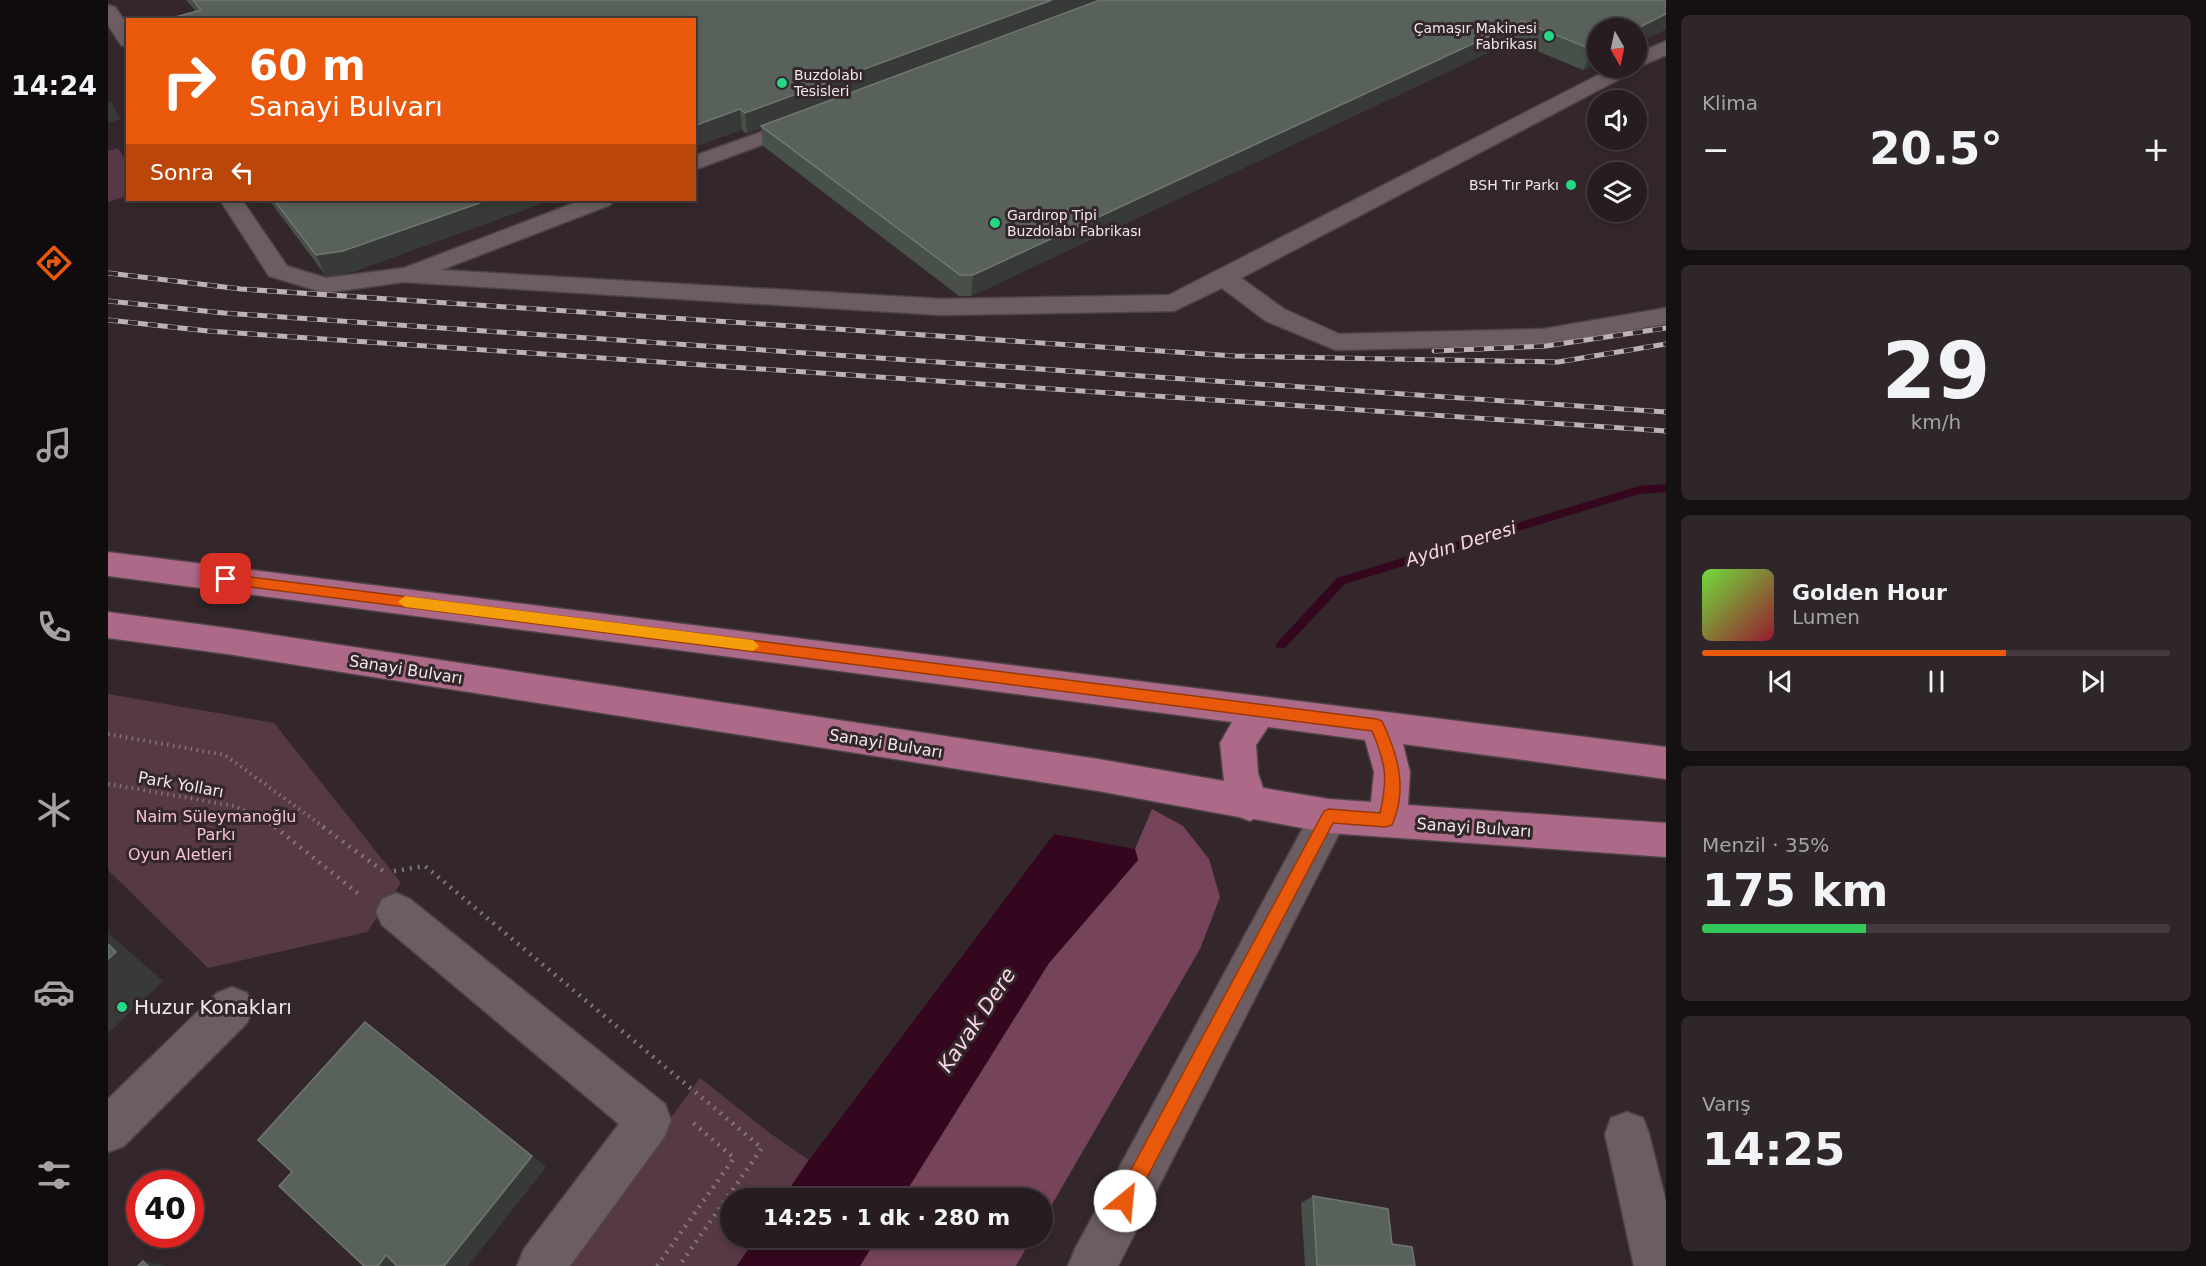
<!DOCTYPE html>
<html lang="tr">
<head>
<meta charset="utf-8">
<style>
	body { margin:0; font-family:"DejaVu Sans",sans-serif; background:#2f262a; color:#f1f3f6; height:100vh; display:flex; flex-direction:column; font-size:22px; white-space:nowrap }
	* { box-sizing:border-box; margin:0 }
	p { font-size:20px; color:#a4a2a5 }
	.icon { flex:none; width:33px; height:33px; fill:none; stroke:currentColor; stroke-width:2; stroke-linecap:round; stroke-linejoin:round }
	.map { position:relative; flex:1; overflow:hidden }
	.sheet { display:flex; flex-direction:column; gap:15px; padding:15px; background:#151012; width:540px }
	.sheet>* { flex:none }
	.guide { position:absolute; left:18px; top:18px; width:570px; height:183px; border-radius:0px; box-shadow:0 3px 9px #0003,0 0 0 2px #433b3f; background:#ea580c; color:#fff; overflow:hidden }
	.needle { width:39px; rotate:171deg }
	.buttons { position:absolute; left:1479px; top:18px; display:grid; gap:12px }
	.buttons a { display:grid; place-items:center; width:60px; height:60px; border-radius:50%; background:#271d21; box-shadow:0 3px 9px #0003,0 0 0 2px #433b3f; font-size:30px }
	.speed { position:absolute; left:18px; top:1170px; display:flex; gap:12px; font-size:30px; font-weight:700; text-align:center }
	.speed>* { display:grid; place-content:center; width:78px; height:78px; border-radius:50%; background:#271d21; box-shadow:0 3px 9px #0003,0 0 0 2px #433b3f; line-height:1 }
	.speed .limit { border:9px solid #d22; background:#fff; color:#111 }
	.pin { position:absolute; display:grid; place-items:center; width:51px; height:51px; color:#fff; margin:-26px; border-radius:12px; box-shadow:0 3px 9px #0006 }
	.me { position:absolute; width:66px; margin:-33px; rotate:28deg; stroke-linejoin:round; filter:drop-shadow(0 0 4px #0008) }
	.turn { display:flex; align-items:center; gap:21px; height:126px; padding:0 24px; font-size:27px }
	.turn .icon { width:78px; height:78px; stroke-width:2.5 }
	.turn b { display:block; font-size:42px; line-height:51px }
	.then { display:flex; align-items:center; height:57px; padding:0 24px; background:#0003; gap:12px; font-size:22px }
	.big { font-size:45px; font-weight:700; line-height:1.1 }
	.sheet .card { flex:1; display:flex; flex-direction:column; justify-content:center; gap:9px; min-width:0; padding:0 21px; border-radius:9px; background:#2f262a }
	.sheet .dial { align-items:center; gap:0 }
	.dial b { font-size:78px; line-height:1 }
	.song { display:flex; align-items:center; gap:18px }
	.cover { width:72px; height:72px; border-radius:9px; background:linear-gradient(135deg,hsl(100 70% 55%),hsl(350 70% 35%)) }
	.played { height:6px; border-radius:3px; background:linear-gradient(90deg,#ea580c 65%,#433b3f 65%) }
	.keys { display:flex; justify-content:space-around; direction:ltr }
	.heat { display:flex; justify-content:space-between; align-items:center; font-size:33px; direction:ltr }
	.charge { height:9px; border-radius:4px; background:linear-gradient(90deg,#34c759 35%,#433b3f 0) }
	.trip { position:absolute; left:612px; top:1188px; width:333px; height:60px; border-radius:30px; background:#271d21; box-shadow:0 3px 9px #0003,0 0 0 2px #433b3f; font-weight:700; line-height:60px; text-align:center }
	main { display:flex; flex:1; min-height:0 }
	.menu { display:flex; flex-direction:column; width:108px; justify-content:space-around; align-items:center; background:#100c0d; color:#a4a2a5 }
	.menu .icon { width:42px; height:42px }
	.menu .selected { color:#ea580c }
	.menu b { font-size:27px; color:#f1f3f6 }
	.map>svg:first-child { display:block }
	.green { fill:#573946 }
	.forest { fill:#75435a }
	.water { fill:#34071f }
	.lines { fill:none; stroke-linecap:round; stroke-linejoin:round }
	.stream { fill:#34071f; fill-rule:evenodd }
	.minor-casing { stroke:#4e4448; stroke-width:3 }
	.major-casing { stroke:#4e4448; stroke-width:3 }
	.path-far1 { stroke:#807579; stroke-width:4; stroke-dasharray:1.5 4.5; stroke-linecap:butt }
	.path { stroke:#807579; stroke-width:4.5; stroke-dasharray:2 6; stroke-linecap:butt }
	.minor { fill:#6b5d62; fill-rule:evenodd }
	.major { fill:#ac6a88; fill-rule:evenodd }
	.rail-casing { stroke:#bcb2b6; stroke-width:5 }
	.rail { stroke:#34272c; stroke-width:4; stroke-dasharray:10; stroke-linecap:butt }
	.wall { fill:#47514a }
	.shaded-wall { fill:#383a37 }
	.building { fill:#59615b; stroke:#717672; stroke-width:1.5 }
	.route { fill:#ea580c; stroke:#983908; stroke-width:1.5 }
	.slow { fill:#f59e0b }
	.poi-dot { fill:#24d886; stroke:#34272c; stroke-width:2 }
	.labels { text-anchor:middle; stroke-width:6; stroke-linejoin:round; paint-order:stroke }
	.far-poi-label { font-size:14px; fill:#f0e7ea; stroke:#34272c; text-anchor:end }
	.street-label { font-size:16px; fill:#f0e7ea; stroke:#34272c }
	.park-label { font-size:16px; fill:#f6c3d8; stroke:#34272c }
	.water-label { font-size:18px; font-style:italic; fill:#f9d6e4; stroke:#34272c }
	.near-poi-label { font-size:20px; fill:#f0e7ea; stroke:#34272c; text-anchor:start }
	.near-water-label { font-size:21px; font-style:italic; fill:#f9d6e4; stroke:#34272c }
</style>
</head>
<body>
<main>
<nav class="menu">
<b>14:24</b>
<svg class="icon selected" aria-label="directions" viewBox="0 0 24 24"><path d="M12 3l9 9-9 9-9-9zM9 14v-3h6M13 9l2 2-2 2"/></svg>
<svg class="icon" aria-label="music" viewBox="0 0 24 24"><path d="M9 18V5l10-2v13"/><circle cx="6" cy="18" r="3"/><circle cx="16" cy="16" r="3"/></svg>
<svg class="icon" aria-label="phone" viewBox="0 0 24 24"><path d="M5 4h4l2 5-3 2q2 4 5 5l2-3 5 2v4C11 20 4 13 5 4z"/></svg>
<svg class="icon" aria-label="climate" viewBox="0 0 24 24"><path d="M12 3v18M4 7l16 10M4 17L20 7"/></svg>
<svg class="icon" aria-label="car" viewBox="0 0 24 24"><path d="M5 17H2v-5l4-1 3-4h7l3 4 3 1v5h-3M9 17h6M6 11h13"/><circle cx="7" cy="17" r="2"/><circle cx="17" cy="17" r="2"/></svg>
<svg class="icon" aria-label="filters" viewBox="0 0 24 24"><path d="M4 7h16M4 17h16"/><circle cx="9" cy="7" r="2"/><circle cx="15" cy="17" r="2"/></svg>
</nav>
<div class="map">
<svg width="1558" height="1266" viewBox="0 0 1558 1266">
	<rect width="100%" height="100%" fill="#34272c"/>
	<g class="green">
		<path d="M10 148 19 163V196L0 202V151Z"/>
		<path d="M0 694 166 723 293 883 259 932 100 968 0 870Z"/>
		<path d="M592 1078 663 1134 701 1160 675 1198H622V1238H648L629 1266H454Z"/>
	</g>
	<g class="forest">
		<path d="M1044 809 1075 826 1101 859 1112 897 1092 949 935 1220 934 1198H794L941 963 1030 860 1027 849Z"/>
		<path d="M769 1238H924L908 1266H752Z"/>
	</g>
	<g class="water">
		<path d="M946 834 1027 849 1030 860 941 963 794 1198H675L701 1160Z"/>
		<path d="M648 1238H769L752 1266H629Z"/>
	</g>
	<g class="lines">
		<path class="stream" d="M1558 484V492L1531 494 1237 584 1177 648H1169L1167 645 1229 578 1531 486Z"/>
		<g class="minor-casing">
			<g id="minor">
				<path d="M0 5 7 7 20 26V47L13 45 0 25Z"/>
				<path d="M1558 41V55L1528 68 1525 72 1133 278 1176 309 1231 334 1435 329 1558 308V324L1435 345 1228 350 1158 321 1114 288 1066 311 833 315 295 282 217 293 161 276 112 200H134L179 266 218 278 296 268 474 200H505L502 205 333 270 833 299 1061 295 1504 68H1528V54Z"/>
				<path d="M695 117 702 119 706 123 702 127 586 170V156Z"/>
				<path d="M1221 799 1234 804 1240 816 1010 1266H960L967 1249 1208 804Z"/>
				<path d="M288 893 302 899 557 1104 563 1120 557 1136 462 1266H409L416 1249 511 1124 274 925 268 912 274 899Z"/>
				<path d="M124 987 139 993 145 1008 139 1023 16 1146 0 1152V1099L109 993Z"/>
				<path d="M1519 1112 1535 1118 1541 1134 1558 1202V1266H1526L1497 1134 1503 1118Z"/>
			</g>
		</g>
		<g class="major-casing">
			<path id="major" d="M0 552 1558 747V779L1295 744 1302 772 1300 805 1558 823V857L1221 833 1146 819 1142 821 1131 817 990 791 119 654 0 638V612L119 628 990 759 1116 781 1112 743 1124 722 0 576ZM1160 727 1257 740 1266 772 1263 802 1221 799 1155 788 1150 773 1148 745Z"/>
		</g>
		<g class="path-far1">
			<path d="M0 734 117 755 217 828"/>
			<path d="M0 784 127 806 170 828"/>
		</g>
		<g class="path">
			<path d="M167 827 252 895"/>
			<path d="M215 827 279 874"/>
			<path d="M286 871 317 866 654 1148 571 1266"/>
			<path d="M549 1266 626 1158 583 1121"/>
		</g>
		<use href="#minor" class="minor"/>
		<use href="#major" class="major"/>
		<g class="rail-casing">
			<g id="rail">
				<path d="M0 273 133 289 1127 356 1450 362 1558 344"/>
				<path d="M0 301 116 313 1558 412"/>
				<path d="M0 320 100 331 1558 431"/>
				<path d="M1326 351 1438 346 1558 328"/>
			</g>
		</g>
		<use href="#rail" class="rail"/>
	</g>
	<g class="wall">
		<path d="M78 0H1558V29L1475 70 1405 41 863 296H851L655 146 653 128 639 134 634 130 88 11Z"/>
		<path d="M161 200H443L244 272 218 276Z"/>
		<path d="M1205 1196 1284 1244 1307 1266H1197L1193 1203Z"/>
	</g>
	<g class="shaded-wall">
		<path d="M944 0H994L653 126V128L639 134 637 113Z"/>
		<path d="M1558 14V29L1528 43V29Z"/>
		<path d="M1414 21 1405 41 863 296 865 275Z"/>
		<path d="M1490 48V63L1475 70 1485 50Z"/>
		<path d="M3 102 13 119 0 123V103Z"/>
		<path d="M632 109 634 130 586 147V126Z"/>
		<path d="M380 200H443L244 272 218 276 208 255Z"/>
		<path d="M0 933 55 981 0 1033Z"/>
		<path d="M257 1022 438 1167 360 1266H336Z"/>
		<path d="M278 1255 297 1266H270Z"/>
		<path d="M35 1261 58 1266H40Z"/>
	</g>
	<g class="building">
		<path d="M85 0H944L637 113 632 109 586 126V20H56L93 10Z"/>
		<path d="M992 0H1558V14L1528 29 1490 28V48L1485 50 1414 21 865 275H852L653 126Z"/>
		<path d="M166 200H380L235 251 208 255Z"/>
		<path d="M0 944 8 952 0 959Z"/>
		<path d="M257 1022 424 1156 336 1266H289L278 1255 270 1266H256L171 1186 184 1172 150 1140Z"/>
		<path d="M1205 1196 1280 1209 1284 1244 1304 1247 1307 1266H1209Z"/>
		<path d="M35 1261 40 1266H30Z"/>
	</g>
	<path class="route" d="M118 574 1269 719 1274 721C1290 755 1300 789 1284 825L1278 827 1225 823 1023 1208 1017 1210 1010 1208 1007 1201 1010 1194 1216 811 1221 809 1272 813C1280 778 1278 764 1264 731L118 584 111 579Z"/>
	<path class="slow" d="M297 596 645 640 651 646 645 651 297 607 290 602Z"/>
	<g class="poi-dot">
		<circle cx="1441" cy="36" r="6"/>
		<circle cx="674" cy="83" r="6"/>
		<circle cx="1463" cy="185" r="6"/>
		<circle cx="887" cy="223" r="6"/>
		<circle cx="14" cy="1007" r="6"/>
	</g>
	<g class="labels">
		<g class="far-poi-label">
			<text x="1429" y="33">Çamaşır Makinesi<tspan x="1429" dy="16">Fabrikası</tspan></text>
			<text x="686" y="80" text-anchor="start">Buzdolabı<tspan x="686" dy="16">Tesisleri</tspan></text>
			<text x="1451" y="190">BSH Tır Parkı</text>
			<text x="899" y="220" text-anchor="start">Gardırop Tipi<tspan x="899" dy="16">Buzdolabı Fabrikası</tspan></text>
		</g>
		<g class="street-label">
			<text transform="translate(298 669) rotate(9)" y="6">Sanayi Bulvarı</text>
			<text transform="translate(778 743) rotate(9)" y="6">Sanayi Bulvarı</text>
			<text transform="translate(73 784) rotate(10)" y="6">Park Yolları</text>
			<text transform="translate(1366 827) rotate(4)" y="6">Sanayi Bulvarı</text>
		</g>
		<g class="park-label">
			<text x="108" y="822">Naim Süleymanoğlu<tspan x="108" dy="18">Parkı</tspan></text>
			<text x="72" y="860">Oyun Aletleri</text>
		</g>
		<g class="water-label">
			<text transform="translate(1353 544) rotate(-17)" y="6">Aydın Deresi</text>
		</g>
		<g class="near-poi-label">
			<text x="26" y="1014">Huzur Konakları</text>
		</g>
		<g class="near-water-label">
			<text transform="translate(869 1020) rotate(-56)" y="7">Kavak Dere</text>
		</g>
	</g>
</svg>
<div class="buttons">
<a><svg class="needle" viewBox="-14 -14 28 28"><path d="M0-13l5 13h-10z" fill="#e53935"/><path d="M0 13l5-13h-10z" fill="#a4a2a5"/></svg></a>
<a><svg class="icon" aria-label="sound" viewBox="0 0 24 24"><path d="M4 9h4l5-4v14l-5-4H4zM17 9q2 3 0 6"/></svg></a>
<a><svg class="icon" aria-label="layers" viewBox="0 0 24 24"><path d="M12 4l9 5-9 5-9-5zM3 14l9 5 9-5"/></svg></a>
</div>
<div class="speed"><div class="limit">40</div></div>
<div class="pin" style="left:118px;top:579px;background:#d93025"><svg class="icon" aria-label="arrive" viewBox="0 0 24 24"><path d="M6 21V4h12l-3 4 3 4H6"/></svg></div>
<svg class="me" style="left:1017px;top:1201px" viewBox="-20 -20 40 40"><circle r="19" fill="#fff"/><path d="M0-13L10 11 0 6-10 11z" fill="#ea580c"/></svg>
<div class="trip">14:25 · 1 dk · 280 m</div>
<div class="guide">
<div class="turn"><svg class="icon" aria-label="right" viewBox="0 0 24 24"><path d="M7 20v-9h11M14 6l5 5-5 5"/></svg><div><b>60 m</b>Sanayi Bulvarı</div></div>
<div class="then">Sonra<svg class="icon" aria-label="left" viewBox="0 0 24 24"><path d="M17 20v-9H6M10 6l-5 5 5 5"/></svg></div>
</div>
</div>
<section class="sheet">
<div class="card"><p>Klima</p>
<div class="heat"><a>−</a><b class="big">20.5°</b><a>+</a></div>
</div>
<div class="card dial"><b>29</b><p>km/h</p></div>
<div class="card">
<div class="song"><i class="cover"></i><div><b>Golden Hour</b><p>Lumen</p></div></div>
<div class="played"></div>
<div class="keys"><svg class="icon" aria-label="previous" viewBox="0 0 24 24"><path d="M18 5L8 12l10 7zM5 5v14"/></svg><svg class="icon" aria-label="pause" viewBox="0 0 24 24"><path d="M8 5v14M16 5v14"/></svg><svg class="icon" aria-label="next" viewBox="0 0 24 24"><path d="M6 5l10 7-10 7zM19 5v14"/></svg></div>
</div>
<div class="card"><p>Menzil · 35%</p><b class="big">175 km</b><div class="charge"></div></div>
<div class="card"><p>Varış</p><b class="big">14:25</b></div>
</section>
</main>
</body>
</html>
